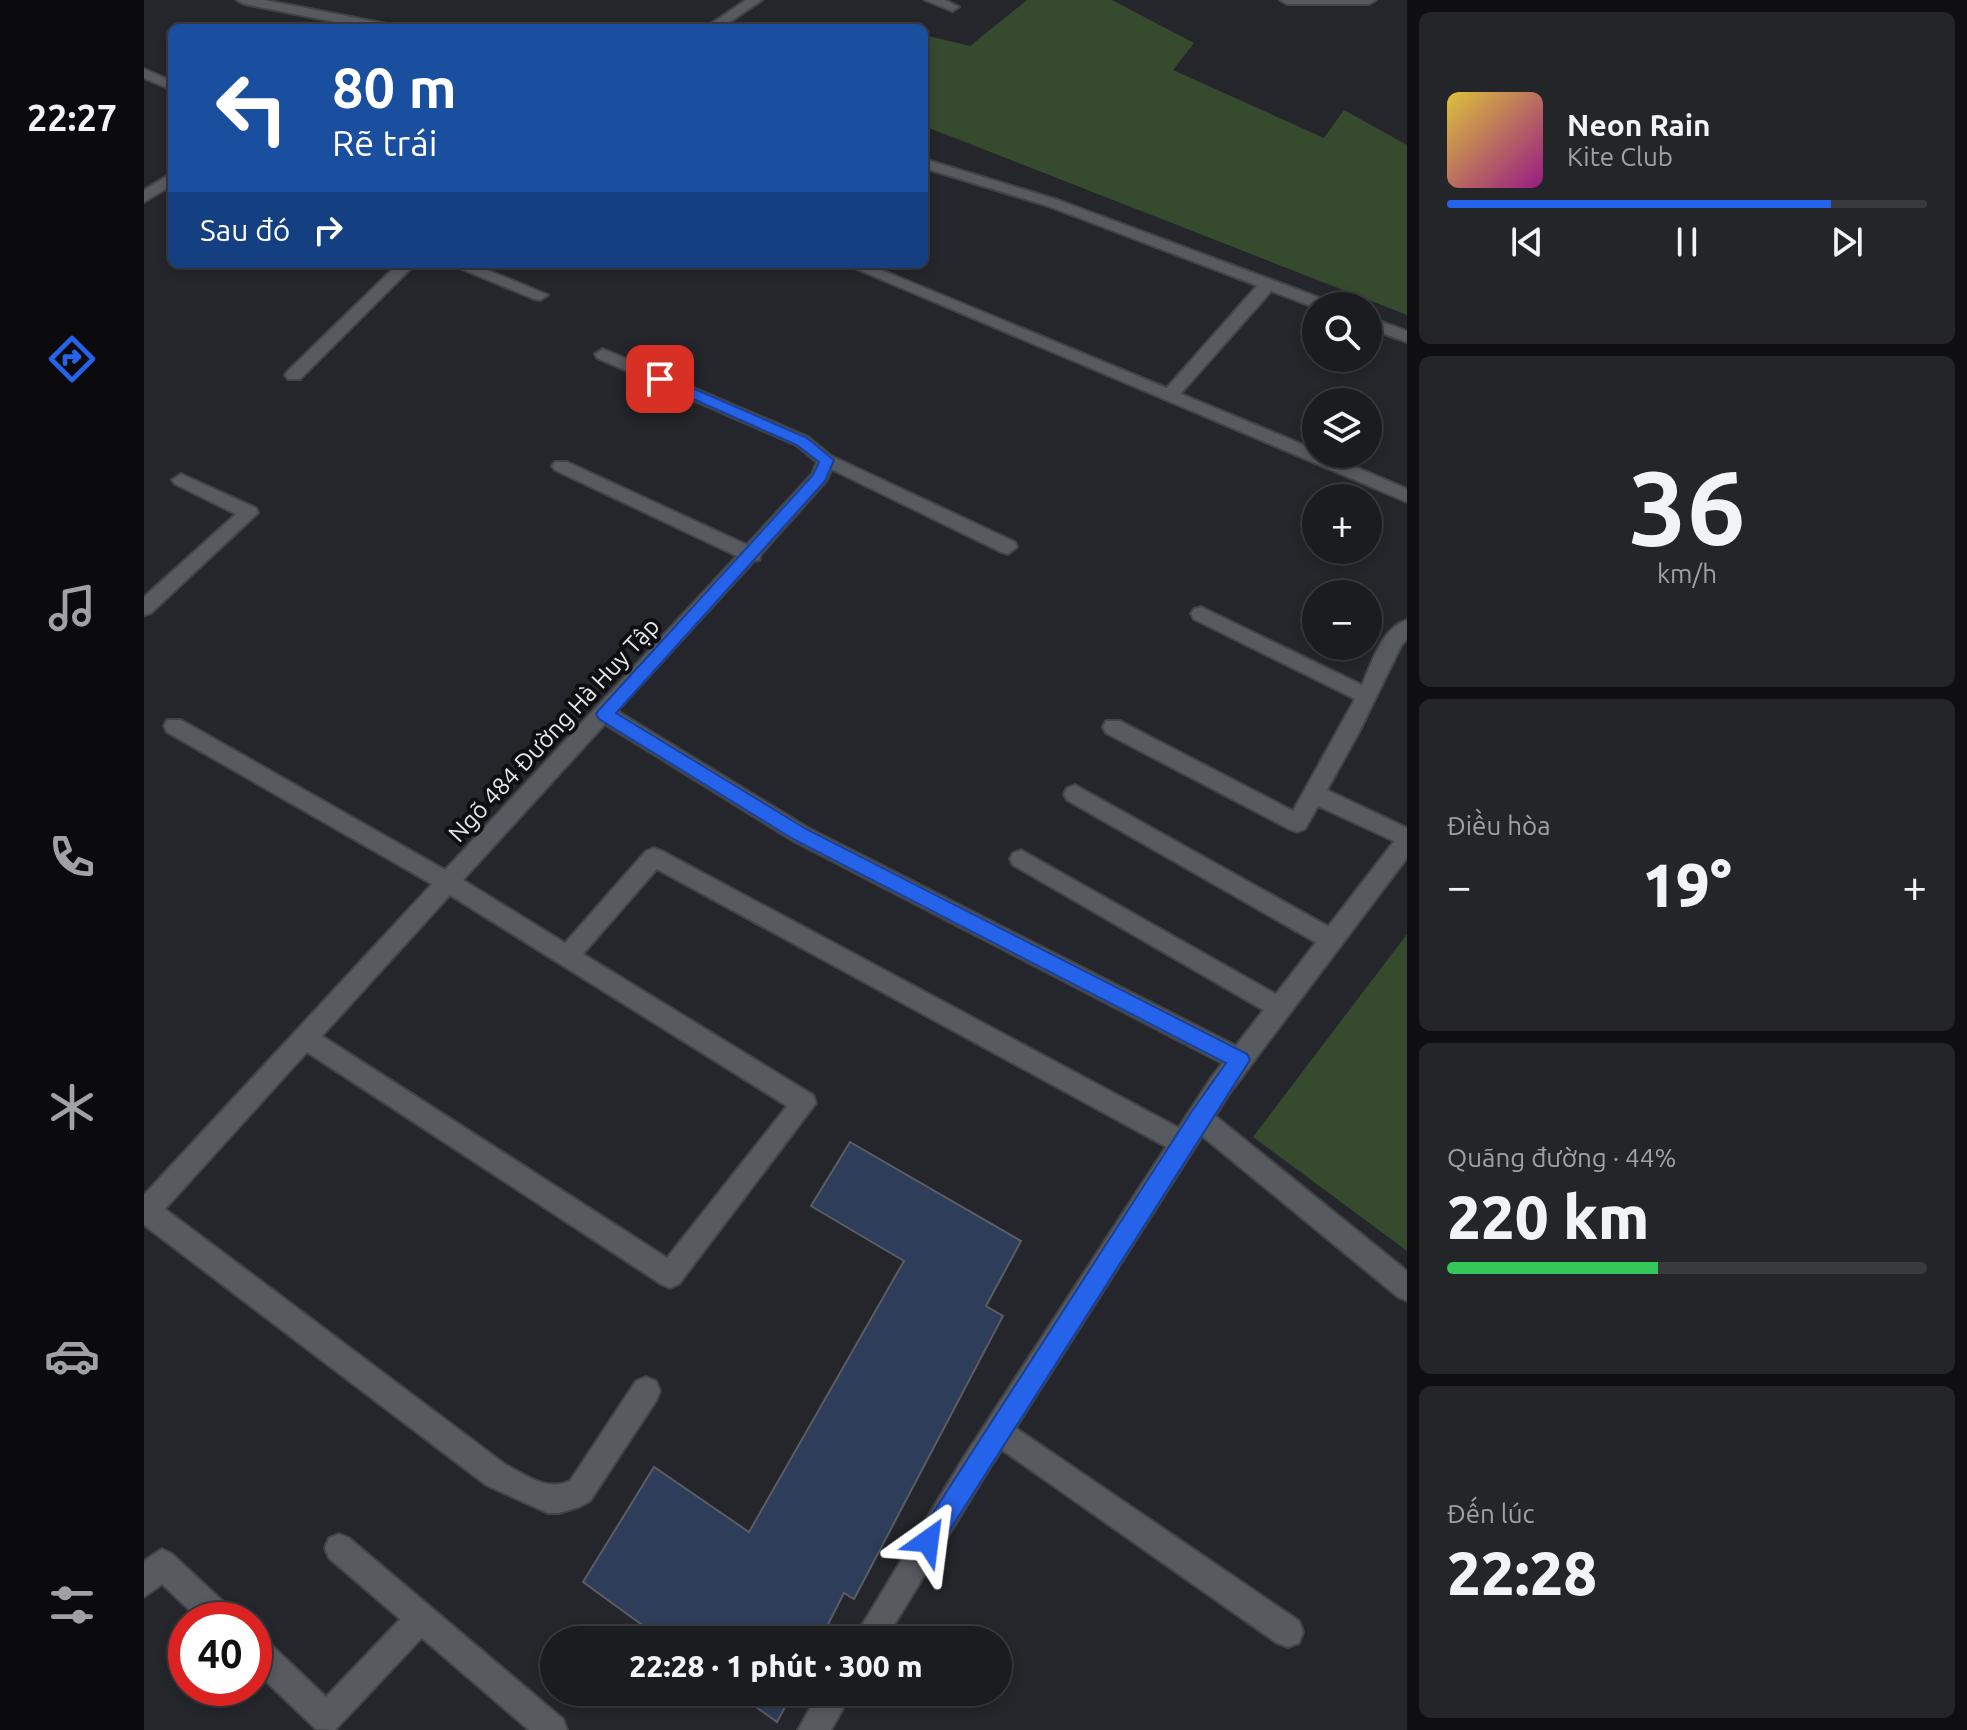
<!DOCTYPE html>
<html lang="vi">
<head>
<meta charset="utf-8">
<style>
	body { margin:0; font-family:Ubuntu,sans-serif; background:#242529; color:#f1f3f6; height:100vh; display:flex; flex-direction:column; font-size:30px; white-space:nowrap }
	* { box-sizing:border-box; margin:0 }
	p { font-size:26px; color:#a0a1a5 }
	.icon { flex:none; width:44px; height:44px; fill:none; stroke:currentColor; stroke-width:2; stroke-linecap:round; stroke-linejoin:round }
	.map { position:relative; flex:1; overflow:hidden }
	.side { display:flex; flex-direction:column; gap:12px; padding:12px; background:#0f0f12; width:560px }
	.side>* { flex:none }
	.hud { position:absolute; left:24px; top:24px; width:760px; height:244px; border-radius:12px; box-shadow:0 4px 12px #0003,0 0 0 2px #393a3e; background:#1a4fa0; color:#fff; overflow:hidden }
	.buttons { position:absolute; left:1158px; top:292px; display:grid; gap:16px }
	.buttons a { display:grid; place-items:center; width:80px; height:80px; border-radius:50%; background:#1b1c20; box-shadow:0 4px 12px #0003,0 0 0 2px #393a3e; font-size:40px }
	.speed { position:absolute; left:24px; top:1602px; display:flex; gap:16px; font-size:40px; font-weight:700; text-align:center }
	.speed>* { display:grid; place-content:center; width:104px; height:104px; border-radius:50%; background:#1b1c20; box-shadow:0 4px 12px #0003,0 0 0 2px #393a3e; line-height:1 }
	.speed .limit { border:12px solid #d22; background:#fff; color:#111 }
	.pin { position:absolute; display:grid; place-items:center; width:68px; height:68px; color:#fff; margin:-34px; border-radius:16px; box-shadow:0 4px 12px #0006 }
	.me { position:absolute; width:88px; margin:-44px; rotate:31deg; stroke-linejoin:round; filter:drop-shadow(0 0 6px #0008) }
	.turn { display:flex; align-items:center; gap:28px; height:168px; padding:0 32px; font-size:36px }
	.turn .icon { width:104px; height:104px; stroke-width:2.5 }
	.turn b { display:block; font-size:56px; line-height:68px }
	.then { display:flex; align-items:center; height:76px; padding:0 32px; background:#0003; gap:16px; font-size:30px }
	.big { font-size:60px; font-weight:800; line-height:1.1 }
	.side .widget { flex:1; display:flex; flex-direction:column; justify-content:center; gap:12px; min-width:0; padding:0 28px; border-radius:12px; background:#242529 }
	.side .dial { align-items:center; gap:0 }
	.dial b { font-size:104px; line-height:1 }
	.song { display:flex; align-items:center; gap:24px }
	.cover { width:96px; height:96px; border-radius:12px; background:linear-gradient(135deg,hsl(50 70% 55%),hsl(310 70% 35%)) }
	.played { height:8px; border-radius:4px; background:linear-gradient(90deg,#2563eb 80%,#393a3e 80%) }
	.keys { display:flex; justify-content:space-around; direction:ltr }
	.heat { display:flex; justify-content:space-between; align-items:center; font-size:44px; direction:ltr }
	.charge { height:12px; border-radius:6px; background:linear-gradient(90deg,#34c759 44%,#393a3e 0) }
	.trip { position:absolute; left:396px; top:1626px; width:472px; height:80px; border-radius:40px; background:#1b1c20; box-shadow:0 4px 12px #0003,0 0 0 2px #393a3e; font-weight:800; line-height:80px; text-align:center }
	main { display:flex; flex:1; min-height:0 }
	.menu { display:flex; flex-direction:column; width:144px; justify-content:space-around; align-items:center; background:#0b0b0d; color:#a0a1a5 }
	.menu .icon { width:56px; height:56px }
	.menu .selected { color:#2563eb }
	.menu b { font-size:36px; color:#f1f3f6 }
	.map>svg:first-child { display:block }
	.green { fill:#364a2d }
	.building { fill:#2d3d5a; stroke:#5a5d62; stroke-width:2 }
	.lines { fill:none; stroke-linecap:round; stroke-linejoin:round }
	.service-casing { stroke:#414347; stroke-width:4 }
	.minor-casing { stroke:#414347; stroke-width:4 }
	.tertiary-casing { stroke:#414347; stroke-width:4 }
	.service { fill:#575a5f; fill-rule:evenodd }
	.minor { fill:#575a5f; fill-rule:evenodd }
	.tertiary { fill:#575a5f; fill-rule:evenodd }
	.route { fill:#2563eb; stroke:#184099; stroke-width:2 }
	.labels { text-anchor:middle; stroke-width:8; stroke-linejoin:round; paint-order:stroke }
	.street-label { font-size:24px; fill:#e5e7ea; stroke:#0e0f11 }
</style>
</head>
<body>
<main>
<nav class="menu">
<b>22:27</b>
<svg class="icon selected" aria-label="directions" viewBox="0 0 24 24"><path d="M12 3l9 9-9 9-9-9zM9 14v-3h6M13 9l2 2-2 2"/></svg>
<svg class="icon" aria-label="music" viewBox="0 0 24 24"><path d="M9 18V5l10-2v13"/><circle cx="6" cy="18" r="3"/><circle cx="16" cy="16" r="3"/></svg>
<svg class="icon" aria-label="phone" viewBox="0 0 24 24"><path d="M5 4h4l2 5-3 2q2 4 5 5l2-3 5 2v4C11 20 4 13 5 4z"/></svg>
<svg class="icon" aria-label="climate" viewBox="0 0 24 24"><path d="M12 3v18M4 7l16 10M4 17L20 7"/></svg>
<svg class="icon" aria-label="car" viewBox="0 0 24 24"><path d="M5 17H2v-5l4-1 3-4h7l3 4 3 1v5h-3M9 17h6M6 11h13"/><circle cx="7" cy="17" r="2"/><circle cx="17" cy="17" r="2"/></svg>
<svg class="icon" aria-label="filters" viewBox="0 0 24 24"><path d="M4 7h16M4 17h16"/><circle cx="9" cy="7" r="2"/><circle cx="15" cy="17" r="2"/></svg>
</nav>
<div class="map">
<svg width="1263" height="1730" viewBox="0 0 1263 1730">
	<rect width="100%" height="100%" fill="#24262b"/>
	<g class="green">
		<path d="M883 0H968L1050 43 1029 70 1180 138 1200 110 1263 145V315L780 126V35L826 46Z"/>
		<path d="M1263 934V1251L1109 1137Z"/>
	</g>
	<g class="building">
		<path d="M706 1142 877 1241 842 1306 859 1316 710 1599 700 1593 676 1640H519L439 1582 510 1467 605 1532 760 1261 667 1206Z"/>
		<path d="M591 1692H649L633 1722Z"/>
	</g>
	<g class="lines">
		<g class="service-casing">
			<g id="service">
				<path d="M0 69 28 81V90L0 78Z"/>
				<path d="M28 173V185L0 202V190Z"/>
				<path d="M1124 279 1132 284 1130 288 1032 399H1020L1017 395 1020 391 1118 280Z"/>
				<path d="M683 454 871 542 873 547 864 554 857 552 677 464 674 460Z"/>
				<path d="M37 474 112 508 114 513 7 613 0 615V597L92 514 31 484 28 480Z"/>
				<path d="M1057 607 1218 685C1228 663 1238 627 1263 620V639L1257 646 1214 734 1183 790 1263 828V847L1174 806 1161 829 1153 832 1145 829 962 733 959 727 962 721H976L1149 811 1211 699 1050 619 1047 614 1050 609Z"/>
				<path d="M931 785 1196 933 1199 940 1196 947 1188 950 1180 947 923 800 920 794 923 788Z"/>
				<path d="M877 850 1144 1001 1148 1008 1144 1015 1136 1018 1128 1015 869 865 866 859 869 853Z"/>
				<path d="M854 1416 1155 1621 1159 1632 1155 1643 1144 1647 1133 1643 844 1440 840 1430 844 1420Z"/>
				<path d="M18 1549 28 1554 88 1610 93 1620H56L18 1584 0 1597V1561Z"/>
				<path d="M277 1603 287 1608 292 1618 287 1628 191 1730 172 1729 110 1670V1635L121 1639 182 1697 267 1608Z"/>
			</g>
		</g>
		<g class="minor-casing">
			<g id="minor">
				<path d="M93 0H120L243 24 250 28H222L100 4Z"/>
				<path d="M602 0H618L577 28H561Z"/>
				<path d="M781 0H801L815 7 808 11Z"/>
				<path d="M1136 0H1232L1225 4H1143Z"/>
				<path d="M780 159 914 200 1187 302 1189 306 1172 308 904 206 780 168Z"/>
				<path d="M254 264H271L156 379H144L141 375 144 371Z"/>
				<path d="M306 264H329L404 295 396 300 390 299Z"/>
				<path d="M701 264H723L1172 450V454H1181L1263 489V502Z"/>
				<path d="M1224 317 1263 331V342L1224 328Z"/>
				<path d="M459 349 664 437 692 460 682 481 617 554 615 560 610 561 473 711 664 828 1104 1052 1108 1060 1104 1068 1096 1071 1088 1068 648 840 461 724 319 880 421 943 502 851 510 848 518 851 1048 1135 1051 1143 1048 1151 1039 1155 1030 1151 513 869 439 954 669 1095 672 1103 535 1284 526 1288 517 1284 163 1052 21 1209 362 1465C382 1475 403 1492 426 1481L492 1381 502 1377 512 1381 516 1391 512 1401 446 1501 435 1507 415 1513H404L342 1485 0 1225V1195L288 884 23 732 20 726 23 720H37L301 870 593 556 411 470 408 466 411 462H423L603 545 668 474 673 462 652 445 453 358 451 354ZM306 895 643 1106 523 1258 178 1036Z"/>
				<path d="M1055 1107 1064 1110 1263 1271V1301L1254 1297 1046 1126 1043 1118 1046 1110Z"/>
				<path d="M195 1534 205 1538 419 1719 423 1730H385L185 1558 181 1548 185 1538Z"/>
			</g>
		</g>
		<g class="tertiary-casing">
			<g id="tertiary">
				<path d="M1263 832V858L1085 1094 840 1477 741 1640H709L820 1457 1067 1078 1255 835Z"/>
				<path d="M675 1692H708L687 1730H654Z"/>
			</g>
		</g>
		<use href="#service" class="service"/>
		<use href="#minor" class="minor"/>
		<use href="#tertiary" class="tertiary"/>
	</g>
	<path class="route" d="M516 374 663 438 690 460 681 481 472 713 662 829 1103 1054 1106 1060 793 1550 784 1553 776 1550 772 1541 776 1533 1048 1111 1082 1063 649 839 455 719 452 714 455 710 669 475 675 462 653 445 511 382V376Z"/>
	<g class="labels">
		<g class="street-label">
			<text transform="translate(410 730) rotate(-47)" y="8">Ngõ 484 Đường Hà Huy Tập</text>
		</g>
	</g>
</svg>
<div class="buttons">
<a><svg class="icon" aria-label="search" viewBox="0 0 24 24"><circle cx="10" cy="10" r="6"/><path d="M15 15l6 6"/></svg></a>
<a><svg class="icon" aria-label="layers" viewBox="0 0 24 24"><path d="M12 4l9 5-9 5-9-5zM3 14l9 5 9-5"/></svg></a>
<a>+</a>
<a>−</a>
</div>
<div class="speed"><div class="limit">40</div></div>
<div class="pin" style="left:516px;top:379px;background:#d93025"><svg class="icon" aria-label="arrive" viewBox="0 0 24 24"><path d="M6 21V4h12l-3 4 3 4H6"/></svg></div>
<svg class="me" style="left:784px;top:1541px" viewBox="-20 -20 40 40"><path d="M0-17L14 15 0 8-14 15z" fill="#2563eb" stroke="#fff" stroke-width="4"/></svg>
<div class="trip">22:28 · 1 phút · 300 m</div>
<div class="hud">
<div class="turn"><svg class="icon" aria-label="left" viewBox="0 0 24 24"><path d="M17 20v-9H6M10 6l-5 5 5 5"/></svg><div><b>80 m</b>Rẽ trái</div></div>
<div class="then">Sau đó<svg class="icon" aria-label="right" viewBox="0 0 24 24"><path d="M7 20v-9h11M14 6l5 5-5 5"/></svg></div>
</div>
</div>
<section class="side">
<div class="widget">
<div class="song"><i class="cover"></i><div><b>Neon Rain</b><p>Kite Club</p></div></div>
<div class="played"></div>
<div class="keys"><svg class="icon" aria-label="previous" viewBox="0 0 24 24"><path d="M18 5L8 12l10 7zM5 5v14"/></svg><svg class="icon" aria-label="pause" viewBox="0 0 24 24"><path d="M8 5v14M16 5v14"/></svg><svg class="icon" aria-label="next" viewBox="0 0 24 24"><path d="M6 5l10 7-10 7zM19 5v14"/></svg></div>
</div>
<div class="widget dial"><b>36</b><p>km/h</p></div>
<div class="widget"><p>Điều hòa</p>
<div class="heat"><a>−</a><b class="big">19°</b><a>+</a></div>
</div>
<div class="widget"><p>Quãng đường · 44%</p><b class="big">220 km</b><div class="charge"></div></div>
<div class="widget"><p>Đến lúc</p><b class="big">22:28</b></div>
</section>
</main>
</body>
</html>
